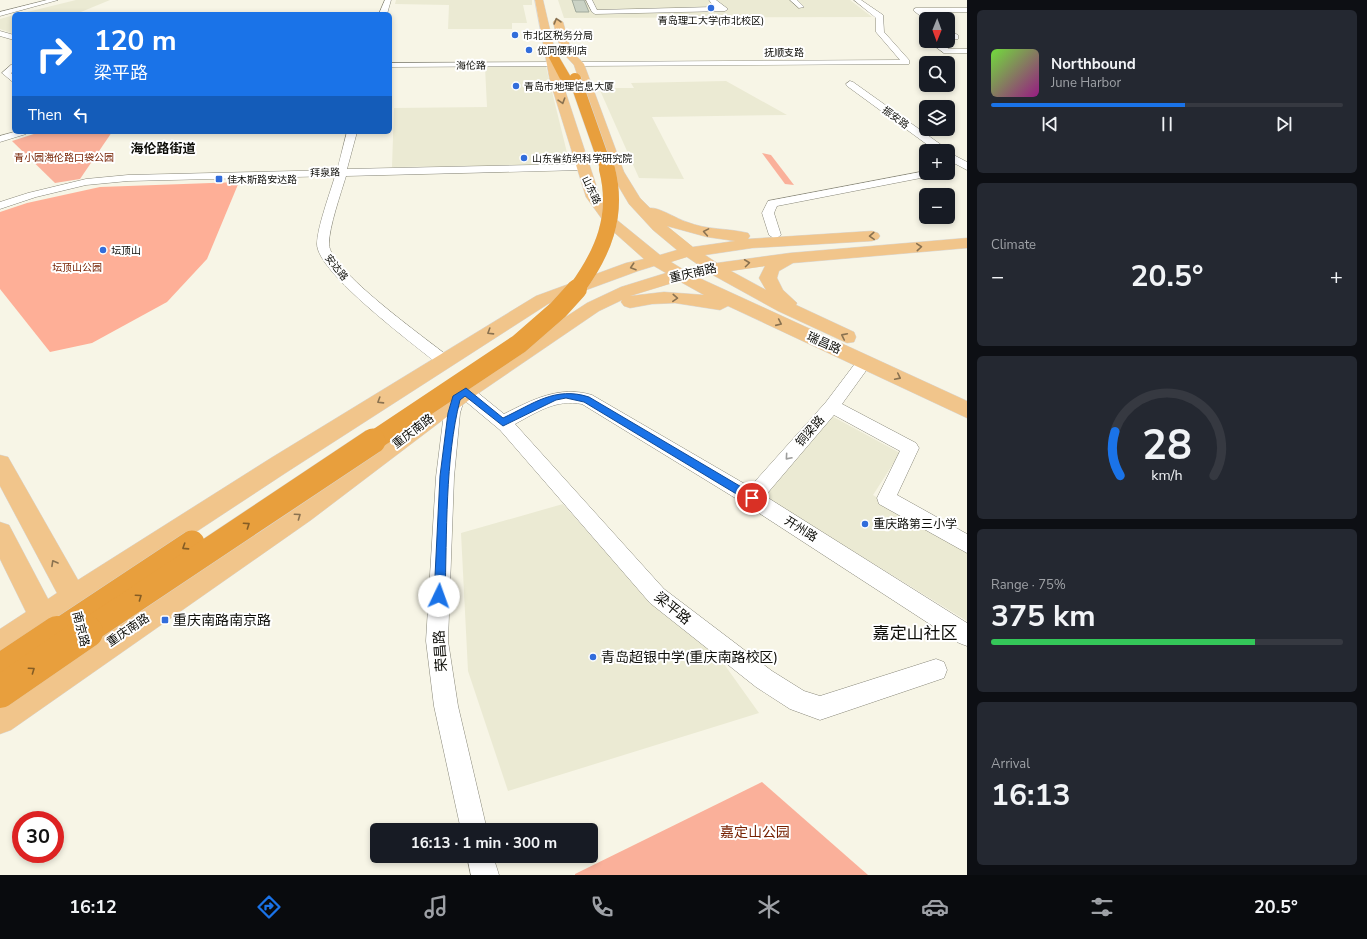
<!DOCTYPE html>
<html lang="en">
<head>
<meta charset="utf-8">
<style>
	body { margin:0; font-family:"Nunito Sans","Noto Sans SC",sans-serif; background:#242831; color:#f1f3f6; height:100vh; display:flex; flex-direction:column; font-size:15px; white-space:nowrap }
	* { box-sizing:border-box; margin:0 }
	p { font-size:13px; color:#9ea1a6 }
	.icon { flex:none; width:22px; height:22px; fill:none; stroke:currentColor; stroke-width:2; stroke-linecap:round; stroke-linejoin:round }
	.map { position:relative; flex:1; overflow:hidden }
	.details { display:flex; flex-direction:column; gap:10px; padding:10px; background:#0d0f14; width:400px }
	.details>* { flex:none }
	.banner { position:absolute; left:12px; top:12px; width:380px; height:122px; border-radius:6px; box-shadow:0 2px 6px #0003; background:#1a73e8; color:#fff; overflow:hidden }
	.needle { width:26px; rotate:181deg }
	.buttons { position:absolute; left:919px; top:12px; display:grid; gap:8px }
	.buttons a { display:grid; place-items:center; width:36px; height:36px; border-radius:6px; background:#171b24; box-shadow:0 2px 6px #0003; font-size:20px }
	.speed { position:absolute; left:12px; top:811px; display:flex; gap:8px; font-size:20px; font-weight:700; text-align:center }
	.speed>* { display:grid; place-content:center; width:52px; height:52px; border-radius:50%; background:#171b24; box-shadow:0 2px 6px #0003; line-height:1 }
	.speed .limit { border:6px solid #d22; background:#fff; color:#111 }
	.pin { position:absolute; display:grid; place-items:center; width:34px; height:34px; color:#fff; margin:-17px; border:2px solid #fff; border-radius:50%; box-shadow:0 1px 4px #0007 }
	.me { position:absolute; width:44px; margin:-22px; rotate:3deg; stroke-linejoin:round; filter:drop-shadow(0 0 3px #0008) }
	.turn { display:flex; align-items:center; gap:14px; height:84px; padding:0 16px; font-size:18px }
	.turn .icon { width:52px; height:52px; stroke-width:2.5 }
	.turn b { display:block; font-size:28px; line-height:34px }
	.then { display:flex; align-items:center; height:38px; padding:0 16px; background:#0003; gap:8px; font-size:15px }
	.big { font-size:30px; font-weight:700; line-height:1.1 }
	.details .tile { flex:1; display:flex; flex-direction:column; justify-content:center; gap:6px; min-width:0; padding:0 14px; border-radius:6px; background:#242831 }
	.details .dial { align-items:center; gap:0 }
	.dial svg { height:104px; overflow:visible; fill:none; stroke:#363941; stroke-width:7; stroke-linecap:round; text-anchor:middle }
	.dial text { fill:#f1f3f6; stroke:none }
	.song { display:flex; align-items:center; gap:12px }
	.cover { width:48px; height:48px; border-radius:6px; background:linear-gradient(135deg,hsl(100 70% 55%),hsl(310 70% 35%)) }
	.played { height:4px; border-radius:2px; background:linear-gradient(90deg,#1a73e8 55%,#363941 55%) }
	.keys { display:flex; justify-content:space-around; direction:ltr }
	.heat { display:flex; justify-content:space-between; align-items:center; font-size:22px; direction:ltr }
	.charge { height:6px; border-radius:3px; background:linear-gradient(90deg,#34c759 75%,#363941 0) }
	.trip { position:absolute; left:370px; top:823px; width:228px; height:40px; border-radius:6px; background:#171b24; box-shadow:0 2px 6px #0003; font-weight:700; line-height:40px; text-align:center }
	.menu { display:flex; height:64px; justify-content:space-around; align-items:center; background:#090b0e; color:#9ea1a6 }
	.menu .icon { width:28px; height:28px }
	.menu .selected { color:#1a73e8 }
	.menu b { font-size:18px; color:#f1f3f6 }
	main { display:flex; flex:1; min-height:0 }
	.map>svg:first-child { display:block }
	.built { fill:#ebead3 }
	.green { fill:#fab09a }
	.forest { fill:#feaf97 }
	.building { fill:#cad2c5; stroke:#a0a89b }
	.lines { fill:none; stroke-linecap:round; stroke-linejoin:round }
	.minor-casing { stroke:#888779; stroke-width:1 }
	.major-casing { stroke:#d8d8d7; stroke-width:1 }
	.highway-casing { stroke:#d8d8d7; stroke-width:1 }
	.minor { fill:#fff; fill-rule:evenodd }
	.major { fill:#f1c58b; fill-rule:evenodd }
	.highway { fill:#e89f3d; fill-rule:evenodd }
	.highway-bridge-far4-casing { stroke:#d8d8d7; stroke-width:13; stroke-linecap:butt }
	.highway-bridge-far3-casing { stroke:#d8d8d7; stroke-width:16; stroke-linecap:butt }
	.highway-bridge-far2-casing { stroke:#d8d8d7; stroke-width:20; stroke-linecap:butt }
	.highway-bridge-far1-casing { stroke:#d8d8d7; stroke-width:26; stroke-linecap:butt }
	.highway-bridge-casing { stroke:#d8d8d7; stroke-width:32; stroke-linecap:butt }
	.highway-bridge-far4 { stroke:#e89f3d; stroke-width:12 }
	.highway-bridge-far3 { stroke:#e89f3d; stroke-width:16 }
	.highway-bridge-far2 { stroke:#e89f3d; stroke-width:20 }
	.highway-bridge-far1 { stroke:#e89f3d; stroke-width:25 }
	.highway-bridge { stroke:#e89f3d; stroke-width:32 }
	.oneway { stroke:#8a7250 }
	.oneway2 { stroke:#9e9e9c }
	.oneway3 { stroke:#855d25 }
	.route { fill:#1a73e8; stroke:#114b97 }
	.poi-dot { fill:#326ddb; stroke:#fff; stroke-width:1.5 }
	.labels { text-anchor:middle; stroke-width:4; stroke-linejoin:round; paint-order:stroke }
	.far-poi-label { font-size:10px; fill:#0d0d08; stroke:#fff; text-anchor:start }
	.far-street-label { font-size:10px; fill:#0d0d08; stroke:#fff }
	.far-park-label { font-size:10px; fill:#772304; stroke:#fff }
	.street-label { font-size:12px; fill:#0d0d08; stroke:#fff }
	.poi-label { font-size:12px; fill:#0d0d08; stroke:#fff; text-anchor:start }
	.far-district-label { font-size:13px; font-weight:bold; fill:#0d0d08; stroke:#fff }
	.near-street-label { font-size:14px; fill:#0d0d08; stroke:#fff }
	.near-poi-label { font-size:14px; fill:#0d0d08; stroke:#fff; text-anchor:start }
	.near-park-label { font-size:14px; fill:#772304; stroke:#fff }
	.near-quarter-label { font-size:17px; fill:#0d0d08; stroke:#fff }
</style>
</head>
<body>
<main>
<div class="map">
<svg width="967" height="875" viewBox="0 0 967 875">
	<rect width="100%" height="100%" fill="#f7f5e6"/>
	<g class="built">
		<path d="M76 0H110L76 14H19Z"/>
		<path d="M396 0H532V5H523L527 23H512V29H448L449 5 395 4Z"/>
		<path d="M558 0H850L872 17 564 18Z"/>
		<path d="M14 15V34L0 29V19Z"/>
		<path d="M485 67H546L570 165 392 167 394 108 487 107Z"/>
		<path d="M726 81 787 115 652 117 684 179 639 178 599 88H634L631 83Z"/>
		<path d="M828 414 900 453 873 495 967 551V621L765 497Z"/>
		<path d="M563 504 651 603 709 643 759 713 508 791 468 671 461 533Z"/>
	</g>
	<g class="green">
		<path d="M40 132H112L80 179 55 183 12 141Z"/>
		<path d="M762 153 771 155 794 185 785 184Z"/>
		<path d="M762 782 868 875H575V874Z"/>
	</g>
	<path class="forest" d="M239 182 207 259 167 302 92 343 50 352 0 289V212L27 203 100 187Z"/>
	<path class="building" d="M572 0H584L589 12H576Z"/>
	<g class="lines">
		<g class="minor-casing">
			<g id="minor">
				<path d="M47 0H58L0 16V12Z"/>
				<path d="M385 0H391L387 14H379Z"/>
				<path d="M586 0H592L597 10 714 7 709 0H716L728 9 725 11 595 14 592 12Z"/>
				<path d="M790 0H797L804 7 799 8Z"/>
				<path d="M854 0H861L883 15 884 32 909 60V64L579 66 575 64 579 62 900 60 876 32V18Z"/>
				<path d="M916 8H967V12H924L933 19 926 20 914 11V9Z"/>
				<path d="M948 30 958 35V39H952L948 35Z"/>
				<path d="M0 31 14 35V40L0 36Z"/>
				<path d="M928 41H937L949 49H967V53H944Z"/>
				<path d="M552 62H555V66L390 67V63Z"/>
				<path d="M11 65H14V71L11 73 14 76V83L2 73Z"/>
				<path d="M850 81 853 82 947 149 948 151H936L847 86 846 84Z"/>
				<path d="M14 132H28L26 134 0 142V136Z"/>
				<path d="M347 132H357L347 169 582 164 587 167 582 170 346 176C341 193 329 227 329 244 329 270 427 339 449 357L452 361 449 365 444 366 439 365C415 345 317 273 317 244 317 228 330 193 335 176L128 181 86 185 36 197 0 209V202L28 193 86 179 128 175 337 170Z"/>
				<path d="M948 152 967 162V170L948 160Z"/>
				<path d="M926 171V173H936L931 176 777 206 774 213 781 235 775 239 769 235 762 213 768 201Z"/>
				<path d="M865 356 870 357 873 361 842 404 916 443 919 448 897 495 967 534V553L879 504 877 498 900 451 834 415 765 496 967 623V646L959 643 745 504 582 404C556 399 537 412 515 424L664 589 772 671 804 691 820 696 936 659 944 662 947 670 944 678 820 720 790 709 756 687 650 603 500 430 464 400 460 413 454 477 448 641 458 706 487 830H461L434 706 426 641 436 477 444 413 450 394 458 393 460 388 466 386 472 388 504 414C532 400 559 385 592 395L750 487 826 402 860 357Z"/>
				<path d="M467 856H493L499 875H471Z"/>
			</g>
		</g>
		<g class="major-casing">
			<path id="major" d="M535 0H543L562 81 600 197 617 220 660 255 677 250 653 230 629 204 610 172 574 65 561 51 553 22 555 20 558 19 563 22 571 50 584 64 624 172 640 198 650 208C659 207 677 219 687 222 707 230 727 228 748 233L750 236 748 239 872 231 878 233 880 236 878 239 872 241 752 248 705 255 717 263 790 253 967 238V248L793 263 779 271 777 278 783 290 797 303 796 305 854 332 856 337 854 342 847 343 778 311 711 274 697 277 967 401V418L728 306 720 310 675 303 652 304 630 308 624 306 621 302 622 300 599 311 473 397 311 520 11 730 0 734V701L293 506 459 387 587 303 621 287 666 273 654 266 638 271 548 304 287 472 88 603 91 612 87 621 77 625 67 621 66 618 64 619 67 626 63 636 53 640 41 634 10 655 0 659V629L26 612 0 559V522L9 525 48 599 57 593 0 486V455L8 457 78 580 271 458 536 296 626 263 644 259 607 226 586 197 550 81ZM667 226 707 237 735 241 693 247ZM687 257 700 266 684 270 671 262ZM765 266 759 278 766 290 731 271ZM679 281 704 295 664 292 630 296Z"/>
		</g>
		<g class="highway-casing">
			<path id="highway" d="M550 47 555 50 572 79 570 81 566 82 560 79 545 50Z"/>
		</g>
		<use href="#minor" class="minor"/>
		<use href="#major" class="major"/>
		<use href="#highway" class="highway"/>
		<g class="highway-bridge-far4-casing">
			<path id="highway-bridge-far4" d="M575 79 607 170"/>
		</g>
		<g class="highway-bridge-far3-casing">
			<path id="highway-bridge-far3" d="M576 290C603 253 619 216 607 169"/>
		</g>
		<g class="highway-bridge-far2-casing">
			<path id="highway-bridge-far2" d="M372 442 519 344 558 310 577 289"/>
		</g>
		<g class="highway-bridge-far1-casing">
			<g id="highway-bridge-far1">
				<path d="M56 633 192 543"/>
				<path d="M85 633 373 441"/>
			</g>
		</g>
		<g class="highway-bridge-casing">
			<g id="highway-bridge">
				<path d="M0 670 57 632"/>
				<path d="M0 692 87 632"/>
			</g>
		</g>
		<use href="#highway-bridge-far4" class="highway-bridge-far4"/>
		<use href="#highway-bridge-far3" class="highway-bridge-far3"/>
		<use href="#highway-bridge-far2" class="highway-bridge-far2"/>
		<use href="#highway-bridge-far1" class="highway-bridge-far1"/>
		<use href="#highway-bridge" class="highway-bridge"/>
	</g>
	<defs><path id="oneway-chevron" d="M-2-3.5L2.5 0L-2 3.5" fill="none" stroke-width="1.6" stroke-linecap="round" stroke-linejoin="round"/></defs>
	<g class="oneway">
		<use href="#oneway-chevron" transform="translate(557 21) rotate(-106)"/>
		<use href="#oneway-chevron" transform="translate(562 101) rotate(73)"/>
		<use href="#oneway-chevron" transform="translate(706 232) rotate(-170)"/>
		<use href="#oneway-chevron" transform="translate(872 236) rotate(177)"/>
		<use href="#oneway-chevron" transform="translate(919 247) rotate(-5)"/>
		<use href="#oneway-chevron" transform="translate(747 263) rotate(-7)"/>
		<use href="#oneway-chevron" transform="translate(633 267) rotate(162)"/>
		<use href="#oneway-chevron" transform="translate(675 298) rotate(3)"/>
		<use href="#oneway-chevron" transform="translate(779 323) rotate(24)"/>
		<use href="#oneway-chevron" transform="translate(490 332) rotate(148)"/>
		<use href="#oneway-chevron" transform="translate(844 336) rotate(-154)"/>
		<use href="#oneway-chevron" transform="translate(898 377) rotate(26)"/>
		<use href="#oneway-chevron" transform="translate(380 401) rotate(148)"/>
		<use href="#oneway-chevron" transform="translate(298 516) rotate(-35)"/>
		<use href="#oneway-chevron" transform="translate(54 563) rotate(-119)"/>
	</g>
	<use class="oneway2" href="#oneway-chevron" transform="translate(788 457) rotate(131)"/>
	<g class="oneway3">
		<use href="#oneway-chevron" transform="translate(247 525) rotate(-34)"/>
		<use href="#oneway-chevron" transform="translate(185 547) rotate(147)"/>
		<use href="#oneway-chevron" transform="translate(139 597) rotate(-35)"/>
		<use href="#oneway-chevron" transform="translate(32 670) rotate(-35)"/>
	</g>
	<path class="route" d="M466 388 503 418C533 404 555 386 589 397L755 495 757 498 755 501H748L584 402 566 398 556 400 503 426 465 396 460 400C445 459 447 534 445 596L443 600 439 601 435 600 434 596 440 476 448 413 453 396Z"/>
	<g class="poi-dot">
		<circle cx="711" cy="8" r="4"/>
		<circle cx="515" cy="35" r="4"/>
		<circle cx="529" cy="50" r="4"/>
		<circle cx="516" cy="86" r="4"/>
		<circle cx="524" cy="158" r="4"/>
		<rect x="215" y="175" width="8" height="8" rx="2"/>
		<circle cx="103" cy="250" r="4"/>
		<circle cx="865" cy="524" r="4"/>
		<rect x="161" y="616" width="8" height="8" rx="2"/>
		<circle cx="593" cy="657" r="4"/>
	</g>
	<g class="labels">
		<g class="far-poi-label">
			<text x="711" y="24" text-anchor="middle">青岛理工大学(市北校区)</text>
			<text x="523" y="39">市北区税务分局</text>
			<text x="537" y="54">优同便利店</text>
			<text x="524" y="90">青岛市地理信息大厦</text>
			<text x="532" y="162">山东省纺织科学研究院</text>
			<text x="227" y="183">佳木斯路安达路</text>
			<text x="111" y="254">坛顶山</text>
		</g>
		<g class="far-street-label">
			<text x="784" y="56">抚顺支路</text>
			<text transform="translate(471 65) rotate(-1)" y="4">海伦路</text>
			<text transform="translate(896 117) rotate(36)" y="4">振安路</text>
			<text transform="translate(325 172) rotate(-2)" y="4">拜泉路</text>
			<text transform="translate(592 190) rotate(64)" y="4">山东路</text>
			<text transform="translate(337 267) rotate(52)" y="4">安达路</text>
		</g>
		<g class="far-park-label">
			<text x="64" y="161">青小园海伦路口袋公园</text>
			<text x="77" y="271">坛顶山公园</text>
		</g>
		<g class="street-label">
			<text transform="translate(693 273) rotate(-13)" y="4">重庆南路</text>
			<text transform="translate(824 343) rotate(24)" y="4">瑞昌路</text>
			<text transform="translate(413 431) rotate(-37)" y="4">重庆南路</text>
			<text transform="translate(810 431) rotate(-49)" y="4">铜梁路</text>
			<text transform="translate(801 529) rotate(32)" y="4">开州路</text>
			<text transform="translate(81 629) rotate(76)" y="4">南京路</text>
			<text transform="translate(128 630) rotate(-34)" y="4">重庆南路</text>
		</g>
		<g class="poi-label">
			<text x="873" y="528">重庆路第三小学</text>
		</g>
		<g class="far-district-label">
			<text x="163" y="153">海伦路街道</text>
		</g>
		<g class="near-street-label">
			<text transform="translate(673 608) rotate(39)" y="5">梁平路</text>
			<text transform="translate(440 651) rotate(-94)" y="5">荣昌路</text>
		</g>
		<g class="near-poi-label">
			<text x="173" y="625">重庆南路南京路</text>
			<text x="601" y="662">青岛超银中学(重庆南路校区)</text>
		</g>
		<g class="near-park-label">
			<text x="755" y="837">嘉定山公园</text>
		</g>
		<g class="near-quarter-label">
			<text x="915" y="639">嘉定山社区</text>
		</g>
	</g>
</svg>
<div class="buttons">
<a><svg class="needle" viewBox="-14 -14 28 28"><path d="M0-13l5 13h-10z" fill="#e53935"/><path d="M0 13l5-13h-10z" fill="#9ea1a6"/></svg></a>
<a><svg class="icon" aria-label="search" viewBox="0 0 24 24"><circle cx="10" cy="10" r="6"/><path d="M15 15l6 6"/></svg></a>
<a><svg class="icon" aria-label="layers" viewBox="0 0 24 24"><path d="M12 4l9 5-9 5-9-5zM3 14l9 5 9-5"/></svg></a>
<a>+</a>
<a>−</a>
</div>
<div class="speed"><div class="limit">30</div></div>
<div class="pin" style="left:752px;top:498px;background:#d93025"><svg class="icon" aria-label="arrive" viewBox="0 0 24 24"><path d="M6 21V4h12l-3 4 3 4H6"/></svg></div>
<svg class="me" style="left:439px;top:596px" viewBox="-20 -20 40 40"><circle r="19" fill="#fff"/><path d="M0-13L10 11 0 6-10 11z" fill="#1a73e8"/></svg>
<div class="trip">16:13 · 1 min · 300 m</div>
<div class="banner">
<div class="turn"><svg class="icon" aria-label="right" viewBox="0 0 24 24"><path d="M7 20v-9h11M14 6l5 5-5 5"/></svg><div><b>120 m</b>梁平路</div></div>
<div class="then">Then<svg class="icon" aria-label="left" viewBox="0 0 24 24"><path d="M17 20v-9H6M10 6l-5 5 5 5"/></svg></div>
</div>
</div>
<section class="details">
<div class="tile">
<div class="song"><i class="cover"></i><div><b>Northbound</b><p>June Harbor</p></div></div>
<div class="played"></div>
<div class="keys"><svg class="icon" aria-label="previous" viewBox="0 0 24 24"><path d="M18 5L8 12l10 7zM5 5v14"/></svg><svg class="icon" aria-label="pause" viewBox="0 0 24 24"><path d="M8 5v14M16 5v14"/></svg><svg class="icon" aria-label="next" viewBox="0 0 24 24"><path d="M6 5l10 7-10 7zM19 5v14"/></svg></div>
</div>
<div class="tile"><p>Climate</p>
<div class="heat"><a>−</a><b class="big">20.5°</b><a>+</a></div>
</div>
<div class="tile dial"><svg viewBox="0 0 100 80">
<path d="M14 69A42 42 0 1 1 86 69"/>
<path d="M14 69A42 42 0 0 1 10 35" stroke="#1a73e8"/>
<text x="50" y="56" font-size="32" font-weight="700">28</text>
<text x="50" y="72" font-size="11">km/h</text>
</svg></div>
<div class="tile"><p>Range · 75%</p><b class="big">375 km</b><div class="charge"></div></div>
<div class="tile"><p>Arrival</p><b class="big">16:13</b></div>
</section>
</main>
<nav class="menu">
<b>16:12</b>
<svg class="icon selected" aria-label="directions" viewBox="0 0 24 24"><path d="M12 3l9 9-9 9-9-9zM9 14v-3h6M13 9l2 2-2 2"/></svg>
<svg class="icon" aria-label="music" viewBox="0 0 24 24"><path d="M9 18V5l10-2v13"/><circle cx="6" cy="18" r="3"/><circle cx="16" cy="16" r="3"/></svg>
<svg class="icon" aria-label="phone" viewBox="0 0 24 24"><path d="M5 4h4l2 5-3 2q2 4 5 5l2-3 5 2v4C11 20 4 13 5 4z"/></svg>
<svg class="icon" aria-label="climate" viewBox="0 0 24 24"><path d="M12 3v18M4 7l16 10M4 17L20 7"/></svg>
<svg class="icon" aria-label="car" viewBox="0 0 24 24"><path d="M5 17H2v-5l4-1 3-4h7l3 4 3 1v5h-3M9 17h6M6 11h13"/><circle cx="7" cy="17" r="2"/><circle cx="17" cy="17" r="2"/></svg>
<svg class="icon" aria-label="filters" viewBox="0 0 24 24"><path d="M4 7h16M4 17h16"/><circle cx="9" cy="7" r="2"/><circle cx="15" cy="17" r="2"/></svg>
<b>20.5°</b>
</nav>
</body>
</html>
